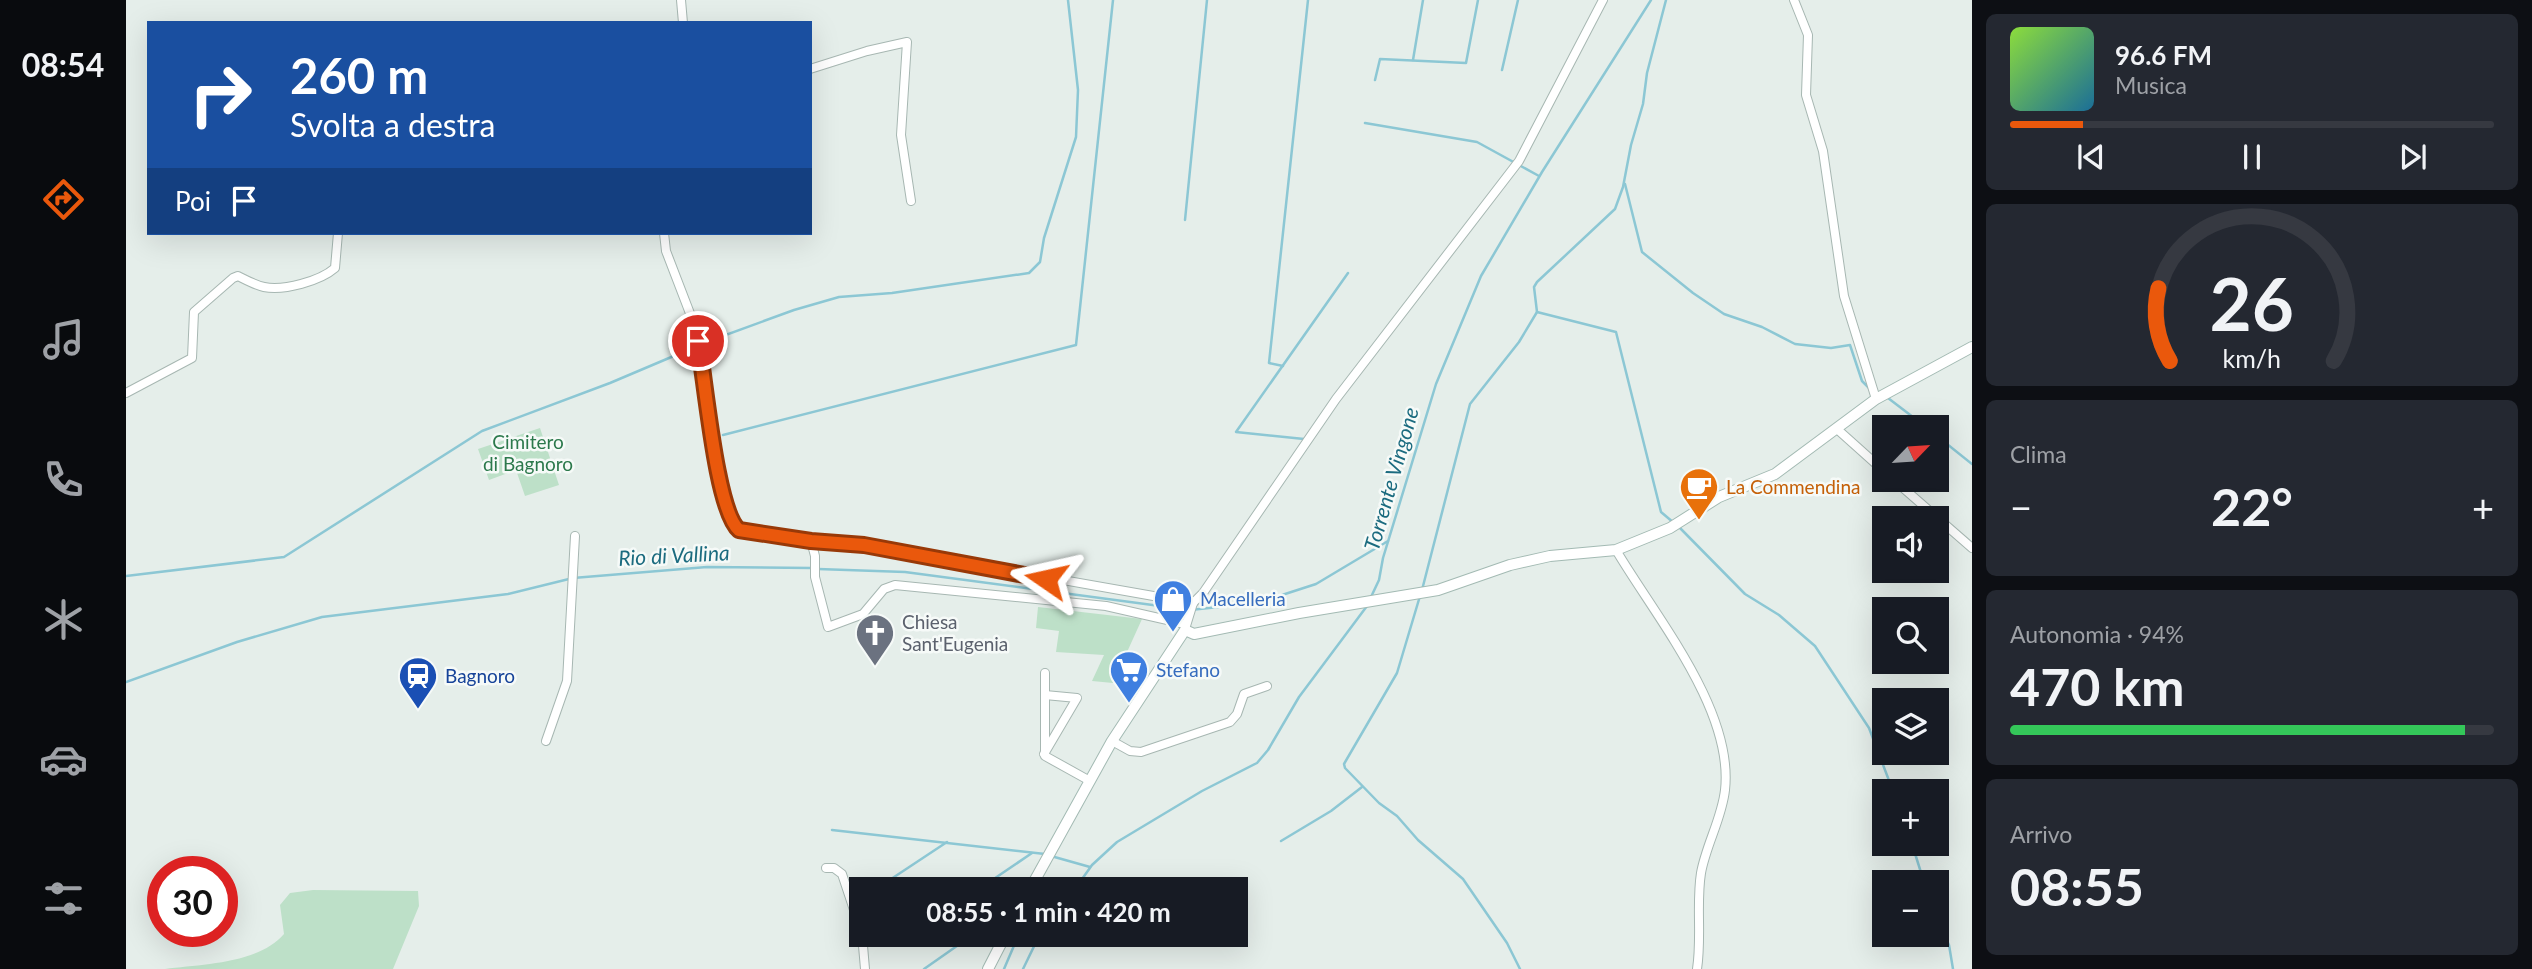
<!DOCTYPE html>
<html lang="it">
<head>
<meta charset="utf-8">
<style>
	body { margin:0; font-family:Lato,sans-serif; background:#242831; color:#f1f3f6; height:100vh; display:flex; flex-direction:column; font-size:26px; white-space:nowrap }
	* { box-sizing:border-box; margin:0 }
	p { font-size:23px; color:#9ea1a6 }
	.icon { flex:none; width:38px; height:38px; fill:none; stroke:currentColor; stroke-width:2; stroke-linecap:round; stroke-linejoin:round }
	.map { position:relative; flex:1; overflow:hidden }
	.side { display:flex; flex-direction:column; gap:14px; padding:14px; background:#0d0f14; width:560px }
	.side>* { flex:none }
	.top-card { position:absolute; left:21px; top:21px; width:665px; height:214px; border-radius:0px; box-shadow:0 7px 28px #0002; background:#1a4fa0; color:#fff; overflow:hidden }
	.needle { width:46px; rotate:65deg }
	.buttons { position:absolute; left:1746px; top:415px; display:grid; gap:14px }
	.buttons a { display:grid; place-items:center; width:77px; height:77px; border-radius:0px; background:#171b24; box-shadow:0 7px 28px #0002; font-size:35px }
	.speed { position:absolute; left:21px; top:856px; display:flex; gap:14px; font-size:35px; font-weight:700; text-align:center }
	.speed>* { display:grid; place-content:center; width:91px; height:91px; border-radius:50%; background:#171b24; box-shadow:0 7px 28px #0002; line-height:1 }
	.speed .limit { border:10px solid #d22; background:#fff; color:#111 }
	.pin { position:absolute; display:grid; place-items:center; width:60px; height:60px; color:#fff; margin:-30px; border:4px solid #fff; border-radius:50%; box-shadow:0 2px 7px #0007 }
	.me { position:absolute; width:77px; margin:-38px; rotate:281deg; stroke-linejoin:round; filter:drop-shadow(0 0 5px #0008) }
	.turn { display:flex; align-items:center; gap:24px; height:147px; padding:0 28px; font-size:32px }
	.turn .icon { width:91px; height:91px; stroke-width:2.5 }
	.turn b { display:block; font-size:49px; line-height:60px }
	.then { display:flex; align-items:center; height:66px; padding:0 28px; background:#0003; gap:14px; font-size:26px }
	.big { font-size:52px; font-weight:700; line-height:1.1 }
	.side .card { flex:1; display:flex; flex-direction:column; justify-content:center; gap:10px; min-width:0; padding:0 24px; border-radius:10px; background:#242831 }
	.side .dial { align-items:center; gap:0 }
	.dial svg { height:182px; overflow:visible; fill:none; stroke:#363941; stroke-width:7; stroke-linecap:round; text-anchor:middle }
	.dial text { fill:#f1f3f6; stroke:none }
	.song { display:flex; align-items:center; gap:21px }
	.cover { width:84px; height:84px; border-radius:10px; background:linear-gradient(135deg,hsl(90 70% 55%),hsl(200 70% 35%)) }
	.played { height:7px; border-radius:4px; background:linear-gradient(90deg,#ea580c 15%,#363941 15%) }
	.keys { display:flex; justify-content:space-around; direction:ltr }
	.heat { display:flex; justify-content:space-between; align-items:center; font-size:38px; direction:ltr }
	.charge { height:10px; border-radius:5px; background:linear-gradient(90deg,#34c759 94%,#363941 0) }
	.trip { position:absolute; left:723px; top:877px; width:399px; height:70px; border-radius:0px; background:#171b24; box-shadow:0 7px 28px #0002; font-weight:700; line-height:70px; text-align:center }
	main { display:flex; flex:1; min-height:0 }
	.tabs { display:flex; flex-direction:column; width:126px; justify-content:space-around; align-items:center; background:#090b0e; color:#9ea1a6 }
	.tabs .icon { width:49px; height:49px }
	.tabs .on { color:#ea580c }
	.tabs b { font-size:32px; color:#f1f3f6 }
	.map>svg:first-child { display:block }
	.green { fill:#bde0c8 }
	.lines { fill:none; stroke-linecap:round; stroke-linejoin:round }
	.stream { stroke:#8cc7d4; stroke-width:2.5 }
	.street-casing { stroke:#a7b7b2; stroke-width:10 }
	.secondary-casing { stroke:#a3bab3; stroke-width:12 }
	.street { stroke:#fff; stroke-width:8 }
	.secondary { stroke:#fff; stroke-width:10 }
	.route-casing { stroke:#983908; stroke-width:18 }
	.route { stroke:#ea580c; stroke-width:12 }
	.labels { text-anchor:middle; stroke-width:5; stroke-linejoin:round; paint-order:stroke }
	.park-label { font-size:19px; fill:#2c794c; stroke:#f6faf8 }
	.food-label { font-size:19px; fill:#c56008; stroke:#f6faf8; text-anchor:start }
	.shop-label { font-size:19px; fill:#366cbe; stroke:#f6faf8; text-anchor:start }
	.worship-label { font-size:19px; fill:#5b616d; stroke:#f6faf8; text-anchor:start }
	.transit-label { font-size:19px; fill:#164399; stroke:#f6faf8; text-anchor:start }
	.water-label { font-size:21px; font-style:italic; fill:#1b6b7f; stroke:#f6faf8 }
</style>
</head>
<body>
<main>
<nav class="tabs">
<b>08:54</b>
<svg class="icon on" aria-label="directions" viewBox="0 0 24 24"><path d="M12 3l9 9-9 9-9-9zM9 14v-3h6M13 9l2 2-2 2"/></svg>
<svg class="icon" aria-label="music" viewBox="0 0 24 24"><path d="M9 18V5l10-2v13"/><circle cx="6" cy="18" r="3"/><circle cx="16" cy="16" r="3"/></svg>
<svg class="icon" aria-label="phone" viewBox="0 0 24 24"><path d="M5 4h4l2 5-3 2q2 4 5 5l2-3 5 2v4C11 20 4 13 5 4z"/></svg>
<svg class="icon" aria-label="climate" viewBox="0 0 24 24"><path d="M12 3v18M4 7l16 10M4 17L20 7"/></svg>
<svg class="icon" aria-label="car" viewBox="0 0 24 24"><path d="M5 17H2v-5l4-1 3-4h7l3 4 3 1v5h-3M9 17h6M6 11h13"/><circle cx="7" cy="17" r="2"/><circle cx="17" cy="17" r="2"/></svg>
<svg class="icon" aria-label="filters" viewBox="0 0 24 24"><path d="M4 7h16M4 17h16"/><circle cx="9" cy="7" r="2"/><circle cx="15" cy="17" r="2"/></svg>
</nav>
<div class="map">
<svg width="1846" height="969" viewBox="0 0 1846 969">
	<rect width="100%" height="100%" fill="#e5eeea"/>
	<g class="green">
		<path d="M414 428 433 485 399 496 390 470 363 480 352 449Z"/>
		<path d="M912 607 1016 619 987 683 966 681 978 655 930 652 933 631 910 628Z"/>
		<path d="M187 890 292 891 293 906 267 969H39C76 964 132 964 158 934L154 905 164 893Z"/>
	</g>
	<g class="lines">
		<g class="stream">
			<path d="M1287 60 1297 0"/>
			<path d="M1376 70 1392 0"/>
			<path d="M1249 80 1254 59 1340 63 1352 0"/>
			<path d="M1239 123 1351 142 1413 176"/>
			<path d="M1499 184 1516 252 1567 293 1598 314 1636 327 1669 344 1705 348 1724 345 1736 381 1743 388"/>
			<path d="M1059 220 1081 0"/>
			<path d="M1411 312 1490 332 1535 512 1548 523"/>
			<path d="M575 344 668 310 713 297 766 293 903 273 914 262 918 238 950 137 952 90 942 0"/>
			<path d="M1157 366 1143 363 1182 0"/>
			<path d="M1762 398 1800 427"/>
			<path d="M597 435 950 345 987 0"/>
			<path d="M1811 436 1846 464"/>
			<path d="M1178 439 1110 432 1222 273"/>
			<path d="M1553 527 1619 594 1653 615 1689 646 1743 728 1767 791"/>
			<path d="M692 569 779 572 1064 610 1131 603 1190 584 1262 541"/>
			<path d="M0 576 158 557 356 431 484 383 569 347"/>
			<path d="M1296 590 1344 404 1393 342 1411 312 1408 287 1411 282 1489 209 1497 187 1505 145 1517 104 1521 73 1540 0"/>
			<path d="M1294 596 1271 673 1218 764 1219 768 1253 803 1271 816 1292 840 1337 879 1381 943 1394 969"/>
			<path d="M1245 597 1253 580 1257 558 1310 384 1355 276 1416 172 1525 0"/>
			<path d="M0 682 111 642 196 617 382 594 447 578 581 567 686 568"/>
			<path d="M706 830 919 854"/>
			<path d="M1155 841 1205 811 1236 787"/>
			<path d="M1786 844 1798 882"/>
			<path d="M925 856 964 867"/>
			<path d="M750 889 821 842"/>
			<path d="M853 889 906 853"/>
			<path d="M949 889 966 865 991 842 1076 791 1131 763 1142 750 1173 697 1241 606"/>
			<path d="M731 902 735 899"/>
			<path d="M1811 919 1823 945 1827 969"/>
			<path d="M798 969 848 934"/>
			<path d="M878 969 893 934"/>
			<path d="M897 969 914 934"/>
		</g>
		<g class="street-casing">
			<g id="street">
				<path d="M555 0 557 23"/>
				<path d="M1668 0 1682 35 1680 95 1697 151 1718 296 1750 399"/>
				<path d="M684 69 741 51 781 42 775 135 785 201"/>
				<path d="M538 233 540 251 570 329 593 474 606 522 613 530 685 541 738 545 1067 603"/>
				<path d="M0 393 66 358 68 312 107 278 112 276C120 280 129 285 138 287 158 291 194 281 209 268L212 233"/>
				<path d="M1711 429 1759 472"/>
				<path d="M1768 480 1846 548"/>
				<path d="M685 541 689 556V577L702 627 737 614 758 589 769 585 980 606 1059 624"/>
				<path d="M1490 550C1529 616 1608 710 1599 790 1596 818 1580 845 1575 873 1570 904 1576 937 1571 969"/>
				<path d="M1067 603 1077 593 1210 399 1393 161 1477 0"/>
				<path d="M1059 629 1067 603"/>
				<path d="M919 673V756L964 781"/>
				<path d="M420 741 441 681 449 536"/>
				<path d="M986 741 1004 751 1015 752 1104 722 1111 714 1118 694 1141 686"/>
				<path d="M918 754 951 698 919 695"/>
				<path d="M700 868H708L716 874 735 931"/>
				<path d="M736 934 739 969"/>
			</g>
		</g>
		<g class="secondary-casing">
			<g id="secondary">
				<path d="M904 889 986 741 1059 630 1068 634 1173 613 1312 590 1384 565 1424 556 1490 550 1544 528 1593 497 1649 474 1750 399 1846 347"/>
				<path d="M862 969 880 934"/>
			</g>
		</g>
		<use href="#street" class="street"/>
		<use href="#secondary" class="secondary"/>
	</g>
	<g class="lines">
		<g class="route-casing">
			<path id="route" d="M572 341C579 377 590 511 613 530L685 541 738 545 920 579"/>
		</g>
		<use href="#route" class="route"/>
	</g>
	<defs>
		<g id="cafe-pin" transform="scale(2.0125)"><path d="M0 17L-7.5 6A9.5 9.5 0 1 1 7.5 6Z" fill="#e8710a" stroke="#f6faf8"/><path d="M-5.5-4.5H6V0H3Q3 3.5 0 3.5H-2.5Q-5.5 3.5-5.5 0ZM3-3.2v2h1.7v-2ZM-6 4.5H4V6H-6Z" fill="#fff"/></g>
		<g id="shop-pin" transform="scale(2.0125)"><path d="M0 17L-7.5 6A9.5 9.5 0 1 1 7.5 6Z" fill="#3f7fe0" stroke="#f6faf8"/><path d="M-5-2.5h2.3a2.7 3.5 0 0 1 5.4 0H5L5.5 6h-11ZM-1.5-2.5h3a1.5 2.3 0 0 0-3 0Z" fill="#fff"/></g>
		<g id="church-pin" transform="scale(2.0125)"><path d="M0 17L-7.5 6A9.5 9.5 0 1 1 7.5 6Z" fill="#6b7280" stroke="#f6faf8"/><path d="M-1.2-6h2.4v3.5h3.3v2.4h-3.3V6h-2.4V-.1h-3.3v-2.4h3.3Z" fill="#fff"/></g>
		<g id="supermarket-pin" transform="scale(2.0125)"><path d="M0 17L-7.5 6A9.5 9.5 0 1 1 7.5 6Z" fill="#3f7fe0" stroke="#f6faf8"/><path d="M-6-5.5h2.5l.6 2H6L4.5 2H-2.5L-4.4-4H-6ZM-1.5 3.2a1.3 1.3 0 1 0 .1 0ZM3 3.2a1.3 1.3 0 1 0 .1 0Z" fill="#fff"/></g>
		<g id="station-pin" transform="scale(2.0125)"><path d="M0 17L-7.5 6A9.5 9.5 0 1 1 7.5 6Z" fill="#1a4fb4" stroke="#f6faf8"/><path d="M-3-6H3Q5-6 5-4V2Q5 4 3 4L4.5 6H3L1.5 4h-3L-3 6H-4.5L-3 4Q-5 4-5 2V-4Q-5-6-3-6ZM-3.5-4v3h7v-3ZM-3.5 1v1.5H-2V1ZM2 1v1.5H3.5V1Z" fill="#fff"/></g>
	</defs>
	<g fill-rule="evenodd">
		<use href="#cafe-pin" x="1573" y="487"/>
		<use href="#shop-pin" x="1047" y="599"/>
		<use href="#church-pin" x="749" y="633"/>
		<use href="#supermarket-pin" x="1003" y="670"/>
		<use href="#station-pin" x="292" y="676"/>
	</g>
	<g class="labels">
		<g class="park-label">
			<text x="402" y="449">Cimitero<tspan x="402" dy="22">di Bagnoro</tspan></text>
		</g>
		<g class="food-label">
			<text x="1600" y="494">La Commendina</text>
		</g>
		<g class="shop-label">
			<text x="1074" y="606">Macelleria</text>
			<text x="1030" y="677">Stefano</text>
		</g>
		<g class="worship-label">
			<text x="776" y="629">Chiesa<tspan x="776" dy="22">Sant'Eugenia</tspan></text>
		</g>
		<g class="transit-label">
			<text x="319" y="683">Bagnoro</text>
		</g>
		<g class="water-label">
			<text transform="translate(1266 479) rotate(-74)" y="7">Torrente Vingone</text>
			<text transform="translate(548 556) rotate(-3)" y="7">Rio di Vallina</text>
		</g>
	</g>
</svg>
<div class="buttons">
<a><svg class="needle" viewBox="-14 -14 28 28"><path d="M0-13l5 13h-10z" fill="#e53935"/><path d="M0 13l5-13h-10z" fill="#9ea1a6"/></svg></a>
<a><svg class="icon" aria-label="sound" viewBox="0 0 24 24"><path d="M4 9h4l5-4v14l-5-4H4zM17 9q2 3 0 6"/></svg></a>
<a><svg class="icon" aria-label="search" viewBox="0 0 24 24"><circle cx="10" cy="10" r="6"/><path d="M15 15l6 6"/></svg></a>
<a><svg class="icon" aria-label="layers" viewBox="0 0 24 24"><path d="M12 4l9 5-9 5-9-5zM3 14l9 5 9-5"/></svg></a>
<a>+</a>
<a>−</a>
</div>
<div class="speed"><div class="limit">30</div></div>
<div class="pin" style="left:572px;top:341px;background:#d93025"><svg class="icon" aria-label="arrive" viewBox="0 0 24 24"><path d="M6 21V4h12l-3 4 3 4H6"/></svg></div>
<svg class="me" style="left:920px;top:579px" viewBox="-20 -20 40 40"><path d="M0-17L14 15 0 8-14 15z" fill="#ea580c" stroke="#fff" stroke-width="4"/></svg>
<div class="trip">08:55 · 1 min · 420 m</div>
<div class="top-card">
<div class="turn"><svg class="icon" aria-label="right" viewBox="0 0 24 24"><path d="M7 20v-9h11M14 6l5 5-5 5"/></svg><div><b>260 m</b>Svolta a destra</div></div>
<div class="then">Poi<svg class="icon" aria-label="arrive" viewBox="0 0 24 24"><path d="M6 21V4h12l-3 4 3 4H6"/></svg></div>
</div>
</div>
<section class="side">
<div class="card">
<div class="song"><i class="cover"></i><div><b>96.6 FM</b><p>Musica</p></div></div>
<div class="played"></div>
<div class="keys"><svg class="icon" aria-label="previous" viewBox="0 0 24 24"><path d="M18 5L8 12l10 7zM5 5v14"/></svg><svg class="icon" aria-label="pause" viewBox="0 0 24 24"><path d="M8 5v14M16 5v14"/></svg><svg class="icon" aria-label="next" viewBox="0 0 24 24"><path d="M6 5l10 7-10 7zM19 5v14"/></svg></div>
</div>
<div class="card dial"><svg viewBox="0 0 100 80">
<path d="M14 69A42 42 0 1 1 86 69"/>
<path d="M14 69A42 42 0 0 1 9 37" stroke="#ea580c"/>
<text x="50" y="56" font-size="32" font-weight="700">26</text>
<text x="50" y="72" font-size="11">km/h</text>
</svg></div>
<div class="card"><p>Clima</p>
<div class="heat"><a>−</a><b class="big">22°</b><a>+</a></div>
</div>
<div class="card"><p>Autonomia · 94%</p><b class="big">470 km</b><div class="charge"></div></div>
<div class="card"><p>Arrivo</p><b class="big">08:55</b></div>
</section>
</main>
</body>
</html>
